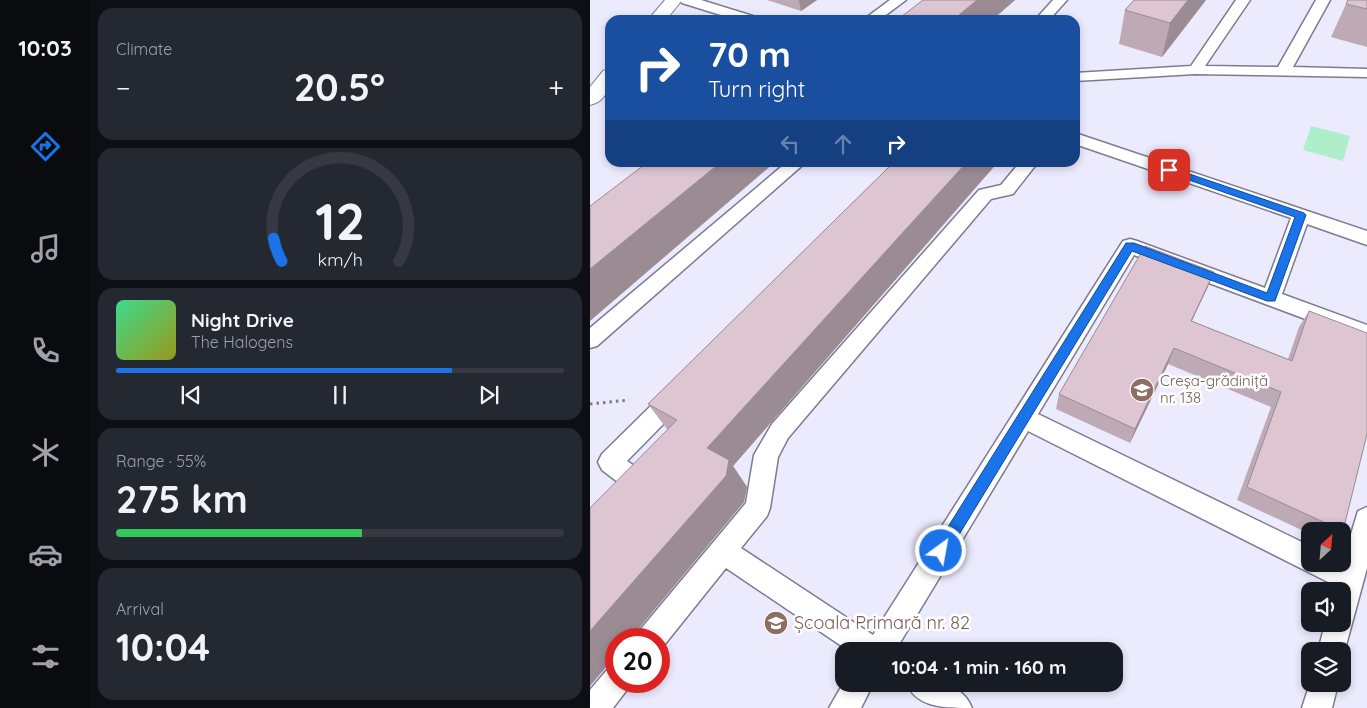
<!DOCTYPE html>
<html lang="en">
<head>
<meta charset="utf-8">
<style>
	body { margin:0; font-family:Quicksand,sans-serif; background:#242831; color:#f1f3f6; height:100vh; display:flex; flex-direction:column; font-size:19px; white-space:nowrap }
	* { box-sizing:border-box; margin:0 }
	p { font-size:16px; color:#9ea1a6 }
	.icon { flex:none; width:28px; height:28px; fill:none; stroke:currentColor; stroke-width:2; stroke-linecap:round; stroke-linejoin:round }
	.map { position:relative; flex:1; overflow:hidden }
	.details { display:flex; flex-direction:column; gap:8px; padding:8px; background:#0d0f14; width:500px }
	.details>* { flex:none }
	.banner { position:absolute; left:15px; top:15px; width:475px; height:152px; border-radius:15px; box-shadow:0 2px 8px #0003; background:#1a4fa0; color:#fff; overflow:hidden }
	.needle { width:32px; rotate:26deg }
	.fabs { position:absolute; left:711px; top:522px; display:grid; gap:10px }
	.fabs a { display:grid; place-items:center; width:50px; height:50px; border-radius:10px; background:#171b24; box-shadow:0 2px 8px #0003; font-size:25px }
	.speed { position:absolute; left:15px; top:628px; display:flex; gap:10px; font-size:25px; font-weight:700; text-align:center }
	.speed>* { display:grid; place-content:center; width:65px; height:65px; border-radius:50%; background:#171b24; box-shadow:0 2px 8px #0003; line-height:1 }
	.speed .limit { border:8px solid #d22; background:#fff; color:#111 }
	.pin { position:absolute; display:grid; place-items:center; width:42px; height:42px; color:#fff; margin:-21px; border-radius:10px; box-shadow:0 2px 8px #0006 }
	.me { position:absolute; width:55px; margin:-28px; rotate:32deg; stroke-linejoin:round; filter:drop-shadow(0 0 4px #0008) }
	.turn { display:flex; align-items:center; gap:18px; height:105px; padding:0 20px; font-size:22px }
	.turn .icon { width:65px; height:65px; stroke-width:2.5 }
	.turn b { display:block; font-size:35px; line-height:42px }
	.lanes { display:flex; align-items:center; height:48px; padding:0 20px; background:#0003; justify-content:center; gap:25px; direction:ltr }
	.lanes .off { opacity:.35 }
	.big { font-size:38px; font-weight:700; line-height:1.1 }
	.details .tile { flex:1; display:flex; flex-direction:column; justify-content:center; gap:8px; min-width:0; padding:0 18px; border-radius:15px; background:#242831 }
	.details .dial { align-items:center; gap:0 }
	.dial svg { height:130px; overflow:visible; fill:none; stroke:#363941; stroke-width:7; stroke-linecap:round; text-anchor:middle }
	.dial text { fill:#f1f3f6; stroke:none }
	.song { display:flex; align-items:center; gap:15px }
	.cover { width:60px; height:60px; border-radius:8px; background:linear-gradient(135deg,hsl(150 70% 55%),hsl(60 70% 35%)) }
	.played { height:5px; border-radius:2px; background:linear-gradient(90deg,#1a73e8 75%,#363941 75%) }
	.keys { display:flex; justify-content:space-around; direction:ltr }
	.heat { display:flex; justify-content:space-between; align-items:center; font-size:28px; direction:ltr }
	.charge { height:8px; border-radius:4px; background:linear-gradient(90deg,#34c759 55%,#363941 0) }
	.trip { position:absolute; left:245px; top:642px; width:288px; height:50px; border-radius:15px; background:#171b24; box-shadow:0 2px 8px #0003; font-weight:700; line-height:50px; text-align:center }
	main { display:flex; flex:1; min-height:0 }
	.tab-bar { display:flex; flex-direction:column; width:90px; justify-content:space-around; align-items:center; background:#090b0e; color:#9ea1a6 }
	.tab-bar .icon { width:35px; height:35px }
	.tab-bar .current { color:#1a73e8 }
	.tab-bar b { font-size:22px; color:#f1f3f6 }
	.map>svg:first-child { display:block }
	.green { fill:#afeecb }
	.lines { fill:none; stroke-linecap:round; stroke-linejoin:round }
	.lane-casing { stroke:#7d7b90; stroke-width:3 }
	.street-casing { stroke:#7d7b90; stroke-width:2 }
	.path { stroke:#7b7a87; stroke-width:3; stroke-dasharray:2.5 4; stroke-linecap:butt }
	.lane { fill:#fff; fill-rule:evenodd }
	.street { fill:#fff; fill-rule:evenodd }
	.wall { fill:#beaab5 }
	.shaded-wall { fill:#9b8b93 }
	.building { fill:#ddc6d2; stroke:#9b8b93 }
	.route { fill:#1a73e8; stroke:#114b97 }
	.labels { text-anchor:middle; stroke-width:5; stroke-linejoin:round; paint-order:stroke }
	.education-label { font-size:15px; fill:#785e54; stroke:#fff; text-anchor:start }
	.near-education-label { font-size:18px; fill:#785e54; stroke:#fff; text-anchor:start }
</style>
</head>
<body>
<main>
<nav class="tab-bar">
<b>10:03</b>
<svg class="icon current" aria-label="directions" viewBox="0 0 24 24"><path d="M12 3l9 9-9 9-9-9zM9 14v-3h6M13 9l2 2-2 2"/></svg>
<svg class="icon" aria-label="music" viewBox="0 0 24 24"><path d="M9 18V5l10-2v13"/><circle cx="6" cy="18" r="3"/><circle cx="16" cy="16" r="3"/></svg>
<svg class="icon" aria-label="phone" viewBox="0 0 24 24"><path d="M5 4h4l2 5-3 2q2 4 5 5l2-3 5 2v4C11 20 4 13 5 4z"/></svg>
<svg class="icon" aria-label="climate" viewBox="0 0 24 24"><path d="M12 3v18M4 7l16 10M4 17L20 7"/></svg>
<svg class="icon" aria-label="car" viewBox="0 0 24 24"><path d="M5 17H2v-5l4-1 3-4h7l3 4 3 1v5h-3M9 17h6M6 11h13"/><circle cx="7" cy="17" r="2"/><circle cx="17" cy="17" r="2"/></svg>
<svg class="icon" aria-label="filters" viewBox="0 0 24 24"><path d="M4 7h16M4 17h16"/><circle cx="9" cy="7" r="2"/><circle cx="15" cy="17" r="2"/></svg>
</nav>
<section class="details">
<div class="tile"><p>Climate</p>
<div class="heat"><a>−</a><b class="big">20.5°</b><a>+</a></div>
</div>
<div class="tile dial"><svg viewBox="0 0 100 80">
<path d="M14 69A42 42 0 1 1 86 69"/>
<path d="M14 69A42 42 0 0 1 9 55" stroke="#1a73e8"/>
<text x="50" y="56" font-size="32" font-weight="700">12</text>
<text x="50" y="72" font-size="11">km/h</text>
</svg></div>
<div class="tile">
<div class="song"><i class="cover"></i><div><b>Night Drive</b><p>The Halogens</p></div></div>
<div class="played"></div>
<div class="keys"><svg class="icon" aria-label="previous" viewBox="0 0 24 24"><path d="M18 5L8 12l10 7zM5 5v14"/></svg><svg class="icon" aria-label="pause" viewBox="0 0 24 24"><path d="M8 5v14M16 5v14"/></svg><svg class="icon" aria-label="next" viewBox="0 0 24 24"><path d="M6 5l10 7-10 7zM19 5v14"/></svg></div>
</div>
<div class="tile"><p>Range · 55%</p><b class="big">275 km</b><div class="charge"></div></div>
<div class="tile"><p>Arrival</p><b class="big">10:04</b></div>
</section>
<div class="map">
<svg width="777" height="708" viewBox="0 0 777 708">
	<rect width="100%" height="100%" fill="#eceafd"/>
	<path class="green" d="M721 126 760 136 753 161 713 150Z"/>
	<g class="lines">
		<g class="lane-casing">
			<g id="lane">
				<path d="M90 0H111L166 17 168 20H147L92 3Z"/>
				<path d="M300 0H316L289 20H273Z"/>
				<path d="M463 0H477L459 20H445Z"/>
				<path d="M646 0H660L615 66 688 67 726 0H740L703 67 777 69V77L605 74 485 81V73L601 66Z"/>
				<path d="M485 133 777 231V245L717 224 692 294 777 325V342L544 255 448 414 720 546V564H752L768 511 777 507V568L752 660V651H728L735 624H752V591H744L746 586 438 431 305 651H259L136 568 71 649 69 650V639H47L51 629 156 503 164 455 182 424 389 190 411 185 430 162H448L423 194 401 199 198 438 188 457 180 508 177 516 151 548 283 635 533 241 540 239 547 241 675 288 701 218 485 144Z"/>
				<path d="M197 162H216L7 346 0 348V328Z"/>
				<path d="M87 386 95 388 98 395 95 402 37 461 59 476 62 484C58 494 53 499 43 503L34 500 31 492 33 486 12 470 8 462 12 454 79 388Z"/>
				<path d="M26 667V681H40L36 691 23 708H0V690L16 671Z"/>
				<path d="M254 682V684H283L271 708H239Z"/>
				<path d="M720 683 748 684 742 708H712Z"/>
				<path d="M317 684C343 684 370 679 382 708 356 708 327 708 317 684Z"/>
			</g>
		</g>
		<g class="street-casing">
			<g id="street">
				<path d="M75 0H92L76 20H58Z"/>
				<path d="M20 69C20 85 18 101 0 105V87L13 71Z"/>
			</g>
		</g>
		<path class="path" d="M0 404 39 400"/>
		<use href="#lane" class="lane"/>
		<use href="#street" class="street"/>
	</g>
	<g class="wall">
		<path d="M177 0H227L211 11Z"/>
		<path d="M333 0H425L402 20H311V17Z"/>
		<path d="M616 0 572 57 529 44 535 10Z"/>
		<path d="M777 0V47L741 37 756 4Z"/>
		<path d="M304 162H408L143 466 157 487 154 502 40 639H26V655L0 686 77 429 58 404Z"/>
		<path d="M624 272 602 321 698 359 709 327 719 311 753 531 752 532 720 531V534L647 500 681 407 578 364 540 443 466 409 469 394Z"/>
	</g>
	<g class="shaded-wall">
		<path d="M209 0H227L211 11Z"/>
		<path d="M387 0H425L402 20H363Z"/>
		<path d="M598 0H616L572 57 580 23Z"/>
		<path d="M131 162H185L0 321V269Z"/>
		<path d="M377 162H408L143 466 157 487 154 502 40 639H26V655L0 686V631L117 448Z"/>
		<path d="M624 272 617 289 594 337 601 321Z"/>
		<path d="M584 348 578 364 540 443 545 429Z"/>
	</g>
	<g class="building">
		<path d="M333 0H387L363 20H321L311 17Z"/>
		<path d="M544 0H598L580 23 535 10Z"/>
		<path d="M758 0H777V9L756 4Z"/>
		<path d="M58 162H131L0 269V206Z"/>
		<path d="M304 162H377L117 448 139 460 136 476 0 631V508L87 420 58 404Z"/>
		<path d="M555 246 624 272 601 321 702 361 719 311 777 333V434L753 531 657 487 691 392 584 348 545 429 469 394Z"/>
	</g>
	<path class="route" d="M579 167 714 213 716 215 685 301H677L542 251 356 556 351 558 346 556 344 551 346 546 536 243H544L677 293 705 217 576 172 575 170Z"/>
	<defs>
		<g id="school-disc" transform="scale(1.25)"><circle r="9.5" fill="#8d6e63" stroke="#fff"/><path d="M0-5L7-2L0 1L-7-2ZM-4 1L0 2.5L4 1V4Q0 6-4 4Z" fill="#fff"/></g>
	</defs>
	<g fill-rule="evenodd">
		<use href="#school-disc" x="552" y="390"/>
		<use href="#school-disc" x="186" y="623"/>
	</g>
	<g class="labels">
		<g class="education-label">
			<text x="570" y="386">Creșa-grădiniță<tspan x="570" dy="17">nr. 138</tspan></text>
		</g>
		<g class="near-education-label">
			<text x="204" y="629">Școala Primară nr. 82</text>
		</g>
	</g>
</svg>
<div class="fabs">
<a><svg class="needle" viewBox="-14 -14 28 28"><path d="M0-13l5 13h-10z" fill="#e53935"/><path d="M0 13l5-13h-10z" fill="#9ea1a6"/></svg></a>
<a><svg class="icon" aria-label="sound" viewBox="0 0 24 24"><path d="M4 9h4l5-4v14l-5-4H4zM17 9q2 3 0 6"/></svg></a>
<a><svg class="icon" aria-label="layers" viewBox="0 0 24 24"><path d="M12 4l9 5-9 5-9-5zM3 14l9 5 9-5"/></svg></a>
</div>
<div class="speed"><div class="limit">20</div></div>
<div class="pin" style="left:579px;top:170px;background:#d93025"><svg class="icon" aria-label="arrive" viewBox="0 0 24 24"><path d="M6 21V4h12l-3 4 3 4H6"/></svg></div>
<svg class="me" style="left:351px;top:551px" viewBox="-20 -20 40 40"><circle r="17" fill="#1a73e8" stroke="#fff" stroke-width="3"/><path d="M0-11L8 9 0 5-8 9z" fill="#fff"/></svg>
<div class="trip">10:04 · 1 min · 160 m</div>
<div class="banner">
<div class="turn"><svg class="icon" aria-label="right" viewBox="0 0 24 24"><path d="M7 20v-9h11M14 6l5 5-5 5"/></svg><div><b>70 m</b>Turn right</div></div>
<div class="lanes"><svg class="icon off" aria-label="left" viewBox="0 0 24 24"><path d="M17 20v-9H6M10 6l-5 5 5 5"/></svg><svg class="icon off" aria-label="ahead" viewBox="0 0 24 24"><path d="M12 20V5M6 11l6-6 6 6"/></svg><svg class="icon" aria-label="right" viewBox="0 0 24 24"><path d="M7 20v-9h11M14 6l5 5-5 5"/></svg></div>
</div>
</div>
</main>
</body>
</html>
